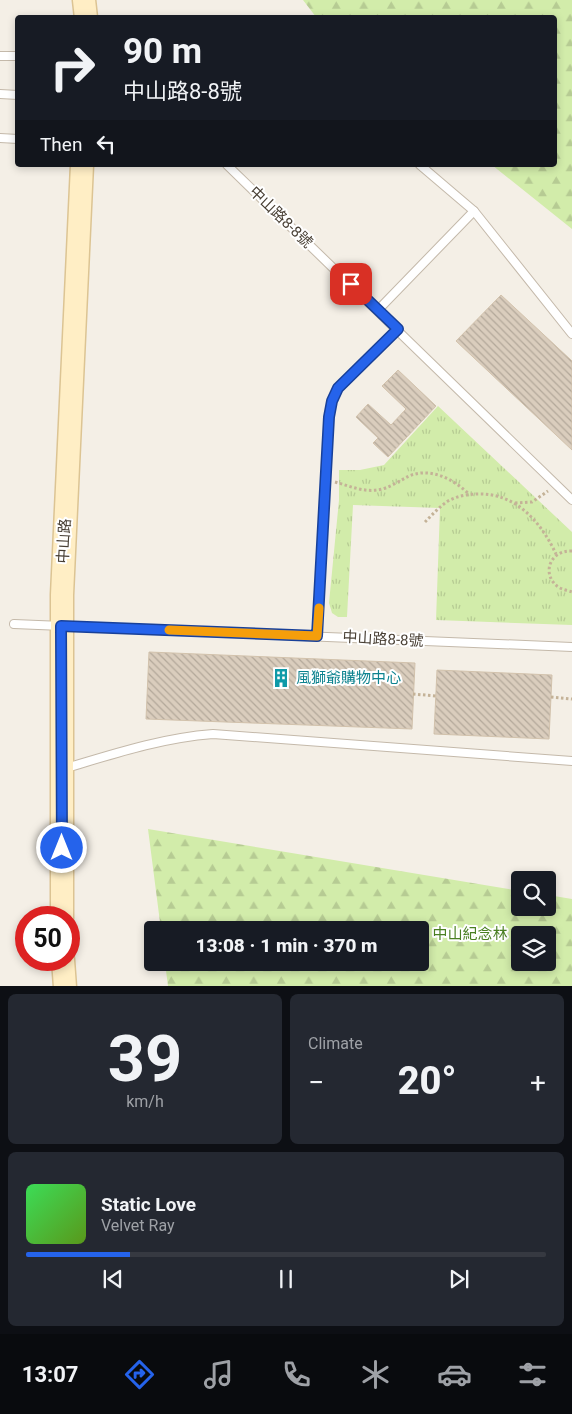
<!DOCTYPE html>
<html lang="en">
<head>
<meta charset="utf-8">
<style>
	body { margin:0; font-family:Roboto,"Noto Sans TC",sans-serif; background:#242831; color:#f1f3f6; height:100vh; display:flex; flex-direction:column; font-size:19px; white-space:nowrap }
	* { box-sizing:border-box; margin:0 }
	p { font-size:16px; color:#9ea1a6 }
	.icon { flex:none; width:28px; height:28px; fill:none; stroke:currentColor; stroke-width:2; stroke-linecap:round; stroke-linejoin:round }
	.map { position:relative; height:986px; overflow:hidden }
	.side { display:flex; flex-direction:column; gap:8px; padding:8px; background:#0d0f14; flex:1 }
	.side>* { flex:none }
	.top-card { position:absolute; left:15px; top:15px; width:542px; height:152px; border-radius:5px; box-shadow:0 2px 8px #0003; background:#171b24; color:#f1f3f6; overflow:hidden }
	.controls { position:absolute; left:511px; top:871px; display:grid; gap:10px }
	.controls a { display:grid; place-items:center; width:45px; height:45px; border-radius:5px; background:#171b24; box-shadow:0 2px 8px #0003; font-size:25px }
	.speed { position:absolute; left:15px; top:906px; display:flex; gap:10px; font-size:25px; font-weight:700; text-align:center }
	.speed>* { display:grid; place-content:center; width:65px; height:65px; border-radius:50%; background:#171b24; box-shadow:0 2px 8px #0003; line-height:1 }
	.speed .limit { border:8px solid #d22; background:#fff; color:#111 }
	.pin { position:absolute; display:grid; place-items:center; width:42px; height:42px; color:#fff; margin:-21px; border-radius:10px; box-shadow:0 2px 8px #0006 }
	.me { position:absolute; width:55px; margin:-28px; rotate:0deg; stroke-linejoin:round; filter:drop-shadow(0 0 4px #0008) }
	.turn { display:flex; align-items:center; gap:18px; height:105px; padding:0 25px; font-size:22px }
	.turn .icon { width:65px; height:65px; stroke-width:2.5 }
	.turn b { display:block; font-size:35px; line-height:42px }
	.then { display:flex; align-items:center; height:48px; padding:0 25px; background:#0003; gap:10px; font-size:19px }
	.big { font-size:38px; font-weight:800; line-height:1.1 }
	.side .widget { flex:1; display:flex; flex-direction:column; justify-content:center; gap:8px; min-width:0; padding:0 18px; border-radius:8px; background:#242831 }
	.side .dial { align-items:center; gap:0 }
	.dial b { font-size:65px; line-height:1 }
	.song { display:flex; align-items:center; gap:15px }
	.cover { width:60px; height:60px; border-radius:8px; background:linear-gradient(135deg,hsl(130 70% 55%),hsl(90 70% 35%)) }
	.played { height:5px; border-radius:2px; background:linear-gradient(90deg,#2563eb 20%,#363941 20%) }
	.keys { display:flex; justify-content:space-around; direction:ltr }
	.heat { display:flex; justify-content:space-between; align-items:center; font-size:28px; direction:ltr }
	.side .tiles { flex:1; display:grid; gap:8px; grid-template-columns:1fr 1fr }
	.widget:last-child { grid-column:span 2 }
	.trip { position:absolute; left:144px; top:921px; width:285px; height:50px; border-radius:5px; background:#171b24; box-shadow:0 2px 8px #0003; font-weight:800; line-height:50px; text-align:center }
	.tab-bar { display:flex; height:80px; justify-content:space-around; align-items:center; background:#090b0e; color:#9ea1a6 }
	.tab-bar .icon { width:35px; height:35px }
	.tab-bar .active { color:#2563eb }
	.tab-bar b { font-size:22px; color:#f1f3f6 }
	.map>svg:first-child { display:block }
	.forest { fill:url(#forest-firs); fill-rule:evenodd }
	.park { fill:url(#park-tufts) }
	.building { fill:url(#building-back-hatch); stroke:#d2c2ac }
	.lines { fill:none; stroke-linecap:round; stroke-linejoin:round }
	.service-casing { stroke:#c4b9aa; stroke-width:10 }
	.secondary-casing { stroke:#dcc493; stroke-width:25 }
	.path { stroke:#c4b297; stroke-width:3; stroke-dasharray:2.5 2.5; stroke-linecap:butt }
	.service { stroke:#fff; stroke-width:8 }
	.secondary { stroke:#ffeec5; stroke-width:22 }
	.route-casing { stroke:#184099; stroke-width:12 }
	.route { stroke:#2563eb; stroke-width:9 }
	.slow { stroke:#f59e0b; stroke-width:9 }
	.labels { text-anchor:middle; stroke-width:4; stroke-linejoin:round; paint-order:stroke }
	.street-label { font-size:15px; fill:#483f34; stroke:#fff }
	.culture-label { font-size:15px; fill:#0d838f; stroke:#fff; text-anchor:start }
	.park-label { font-size:15px; fill:#4a7f22; stroke:#fff }
</style>
</head>
<body>
<div class="map">
<svg width="572" height="987" viewBox="0 0 572 987">
	<defs>
		<pattern id="forest-firs" width="22" height="20" patternUnits="userSpaceOnUse" patternTransform="scale(1.25)"><rect width="22" height="20" fill="#d2ecaa"/><path d="M5 1l3.5 6h-7zM16 11l3.5 6h-7z" fill="#b6cb93"/></pattern>
		<pattern id="park-tufts" width="24" height="20" patternUnits="userSpaceOnUse" patternTransform="scale(1.25)"><rect width="24" height="20" fill="#d2ecaa"/><path d="M3 7l-1-3M5 7V3M7 7l1-3M15 17l-1-3M17 17v-4M19 17l1-3" fill="none" stroke="#b6cb93"/></pattern>
		<pattern id="building-back-hatch" width="6" height="6" patternUnits="userSpaceOnUse" patternTransform="scale(1.25)"><rect width="6" height="6" fill="#dacdbd"/><path d="M-1 5l2 2M0 0l6 6M5-1l2 2" fill="none" stroke="#b3a89a"/></pattern>
	</defs>
	<rect width="100%" height="100%" fill="#f4efe6"/>
	<g class="forest">
		<path d="M303 0H572V229L492 165H555V18L316 17Z"/>
		<path d="M148 829 520 891V908H548V895L572 899V986H168L165 963 420 962V930H161ZM520 935H548V962H520Z"/>
	</g>
	<path class="park" d="M438 406 572 532V625L436 620 440 508 353 505 347 617H338L332 613 329 603 339 500V470H360L384 465Z"/>
	<g class="building">
		<path d="M501 295 572 361V450L456 341Z"/>
		<path d="M398 370 436 406 388 457 373 443 378 438 356 417 368 404 391 425 406 409 382 386Z"/>
		<path d="M149 652 415 663 412 729 146 719Z"/>
		<path d="M437 670 552 675 549 739 434 734Z"/>
	</g>
	<g class="lines">
		<g class="service-casing">
			<g id="service">
				<path d="M0 56H18"/>
				<path d="M0 94 18 95"/>
				<path d="M0 138 18 139"/>
				<path d="M227 165 572 500"/>
				<path d="M420 165 474 211 572 334"/>
				<path d="M378 310 474 211"/>
				<path d="M14 624 572 647"/>
				<path d="M317 636 329 417 332 401 338 389 397 329"/>
				<path d="M63 769C113 754 161 738 213 734L572 761"/>
			</g>
		</g>
		<g class="secondary-casing">
			<g id="secondary">
				<path d="M84 0 86 18"/>
				<path d="M62 918V595L82 165"/>
				<path d="M63 960 65 987"/>
			</g>
		</g>
		<g class="path">
			<path d="M335 482C349 486 363 492 377 490 388 489 399 481 409 476 431 467 453 479 469 494"/>
			<path d="M515 503 532 502 548 491"/>
			<path d="M425 522C432 515 439 507 448 501 457 496 468 494 478 494 516 493 541 522 556 554"/>
			<path d="M572 551C548 550 541 577 560 588 564 590 569 591 572 592"/>
			<path d="M413 694 436 696"/>
			<path d="M551 697 572 699"/>
		</g>
		<use href="#service" class="service"/>
		<use href="#secondary" class="secondary"/>
	</g>
	<g class="lines">
		<g class="route-casing">
			<path id="route" d="M62 848 61 626 317 636 329 417 332 401 338 388 398 329 351 284"/>
		</g>
		<use href="#route" class="route"/>
		<path class="slow" d="M169 630 317 636 319 608"/>
	</g>
	<defs>
		<g id="building-bare" transform="scale(1.5)"><path d="M-4-6H4V6H1V3H-1V6H-4ZM-2.5-4.3h1.7v1.8h-1.7ZM.8-4.3h1.7v1.8H.8ZM-2.5-1h1.7V.8h-1.7ZM.8-1h1.7V.8H.8Z" fill="#0f9aa8" stroke="#fff" stroke-width="2.5" paint-order="stroke"/></g>
	</defs>
	<g fill-rule="evenodd">
		<use href="#building-bare" x="281" y="678"/>
	</g>
	<g class="labels">
		<g class="street-label">
			<text transform="translate(281 217) rotate(44)" y="5">中山路8-8號</text>
			<text transform="translate(64 541) rotate(-87)" y="5">中山路</text>
			<text transform="translate(383 639) rotate(3)" y="5">中山路8-8號</text>
		</g>
		<g class="culture-label">
			<text x="296" y="683">風獅爺購物中心</text>
		</g>
		<g class="park-label">
			<text x="470" y="939">中山紀念林</text>
		</g>
	</g>
</svg>
<div class="controls">
<a><svg class="icon" aria-label="search" viewBox="0 0 24 24"><circle cx="10" cy="10" r="6"/><path d="M15 15l6 6"/></svg></a>
<a><svg class="icon" aria-label="layers" viewBox="0 0 24 24"><path d="M12 4l9 5-9 5-9-5zM3 14l9 5 9-5"/></svg></a>
</div>
<div class="speed"><div class="limit">50</div></div>
<div class="pin" style="left:351px;top:284px;background:#d93025"><svg class="icon" aria-label="arrive" viewBox="0 0 24 24"><path d="M6 21V4h12l-3 4 3 4H6"/></svg></div>
<svg class="me" style="left:62px;top:848px" viewBox="-20 -20 40 40"><circle r="17" fill="#2563eb" stroke="#fff" stroke-width="3"/><path d="M0-11L8 9 0 5-8 9z" fill="#fff"/></svg>
<div class="trip">13:08 · 1 min · 370 m</div>
<div class="top-card">
<div class="turn"><svg class="icon" aria-label="right" viewBox="0 0 24 24"><path d="M7 20v-9h11M14 6l5 5-5 5"/></svg><div><b>90 m</b>中山路8-8號</div></div>
<div class="then">Then<svg class="icon" aria-label="left" viewBox="0 0 24 24"><path d="M17 20v-9H6M10 6l-5 5 5 5"/></svg></div>
</div>
</div>
<section class="side">
<div class="tiles">
<div class="widget dial"><b>39</b><p>km/h</p></div>
<div class="widget"><p>Climate</p>
<div class="heat"><a>−</a><b class="big">20°</b><a>+</a></div>
</div>
<div class="widget">
<div class="song"><i class="cover"></i><div><b>Static Love</b><p>Velvet Ray</p></div></div>
<div class="played"></div>
<div class="keys"><svg class="icon" aria-label="previous" viewBox="0 0 24 24"><path d="M18 5L8 12l10 7zM5 5v14"/></svg><svg class="icon" aria-label="pause" viewBox="0 0 24 24"><path d="M8 5v14M16 5v14"/></svg><svg class="icon" aria-label="next" viewBox="0 0 24 24"><path d="M6 5l10 7-10 7zM19 5v14"/></svg></div>
</div>
</div>
</section>
<nav class="tab-bar">
<b>13:07</b>
<svg class="icon active" aria-label="directions" viewBox="0 0 24 24"><path d="M12 3l9 9-9 9-9-9zM9 14v-3h6M13 9l2 2-2 2"/></svg>
<svg class="icon" aria-label="music" viewBox="0 0 24 24"><path d="M9 18V5l10-2v13"/><circle cx="6" cy="18" r="3"/><circle cx="16" cy="16" r="3"/></svg>
<svg class="icon" aria-label="phone" viewBox="0 0 24 24"><path d="M5 4h4l2 5-3 2q2 4 5 5l2-3 5 2v4C11 20 4 13 5 4z"/></svg>
<svg class="icon" aria-label="climate" viewBox="0 0 24 24"><path d="M12 3v18M4 7l16 10M4 17L20 7"/></svg>
<svg class="icon" aria-label="car" viewBox="0 0 24 24"><path d="M5 17H2v-5l4-1 3-4h7l3 4 3 1v5h-3M9 17h6M6 11h13"/><circle cx="7" cy="17" r="2"/><circle cx="17" cy="17" r="2"/></svg>
<svg class="icon" aria-label="filters" viewBox="0 0 24 24"><path d="M4 7h16M4 17h16"/><circle cx="9" cy="7" r="2"/><circle cx="15" cy="17" r="2"/></svg>
</nav>
</body>
</html>
